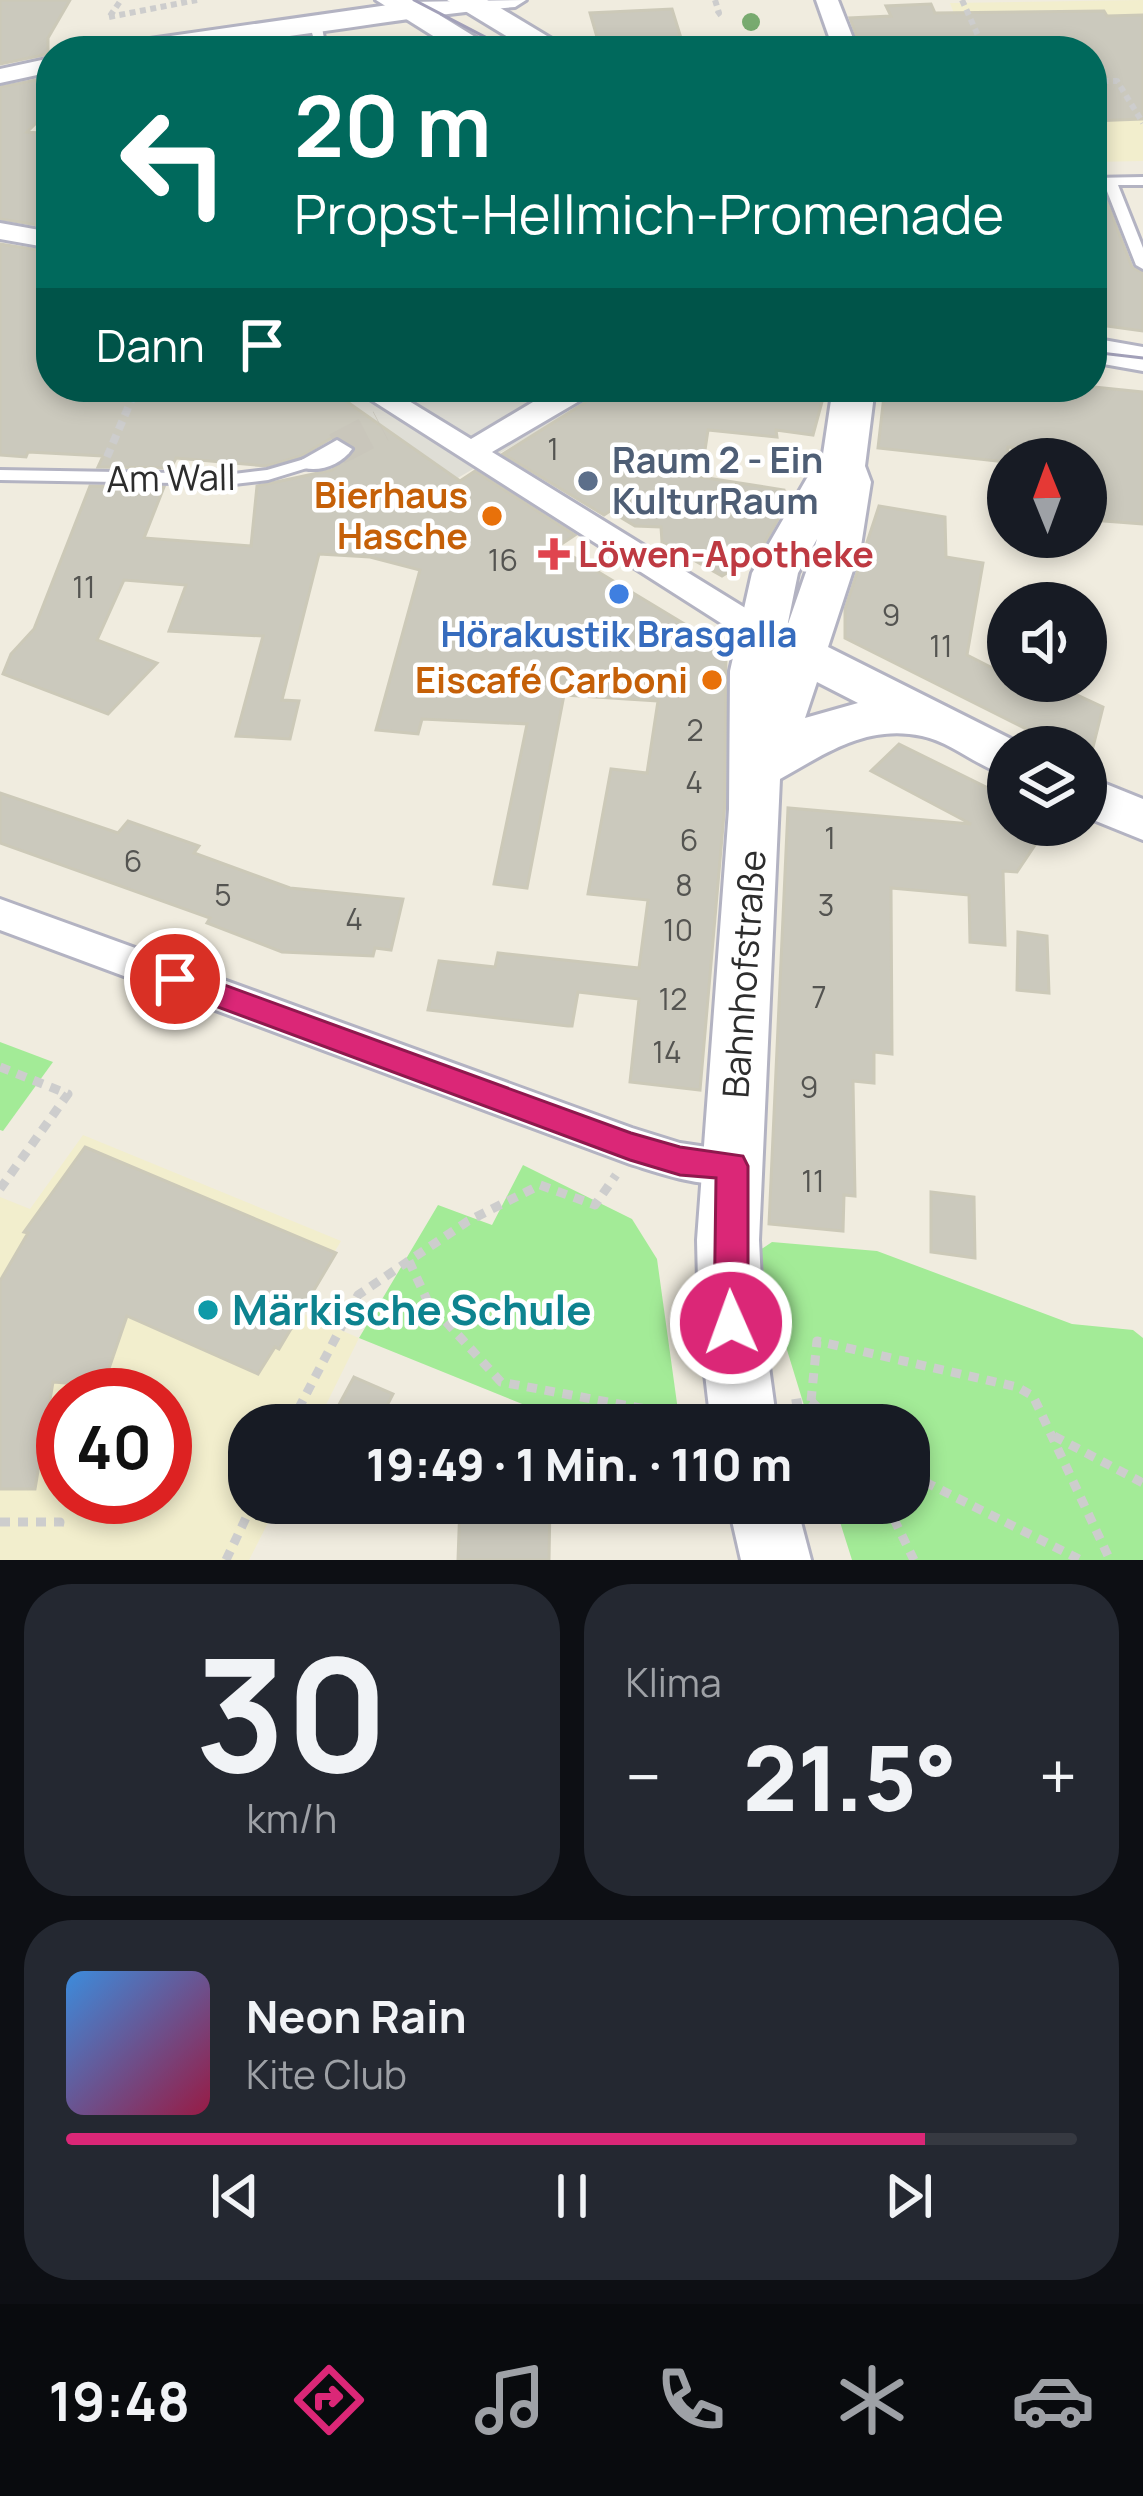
<!DOCTYPE html>
<html lang="de">
<head>
<meta charset="utf-8">
<style>
	body { margin:0; font-family:Manrope,sans-serif; background:#242831; color:#f1f3f6; height:100vh; display:flex; flex-direction:column; font-size:45px; white-space:nowrap }
	* { box-sizing:border-box; margin:0 }
	p { font-size:39px; color:#9ea1a6 }
	.icon { flex:none; width:66px; height:66px; fill:none; stroke:currentColor; stroke-width:2; stroke-linecap:round; stroke-linejoin:round }
	.map { position:relative; height:1560px; overflow:hidden }
	.drawer { display:flex; flex-direction:column; gap:24px; padding:24px; background:#0d0f14; flex:1 }
	.drawer>* { flex:none }
	.top-card { position:absolute; left:36px; top:36px; width:1071px; height:366px; border-radius:48px; box-shadow:0 6px 18px #0003; background:#00695c; color:#fff; overflow:hidden }
	.needle { width:78px; rotate:359deg }
	.controls { position:absolute; left:987px; top:438px; display:grid; gap:24px }
	.controls a { display:grid; place-items:center; width:120px; height:120px; border-radius:50%; background:#171b24; box-shadow:0 6px 18px #0003; font-size:60px }
	.speed { position:absolute; left:36px; top:1368px; display:flex; gap:24px; font-size:60px; font-weight:700; text-align:center }
	.speed>* { display:grid; place-content:center; width:156px; height:156px; border-radius:50%; background:#171b24; box-shadow:0 6px 18px #0003; line-height:1 }
	.speed .limit { border:18px solid #d22; background:#fff; color:#111 }
	.pin { position:absolute; display:grid; place-items:center; width:102px; height:102px; color:#fff; margin:-51px; border:6px solid #fff; border-radius:50%; box-shadow:0 3px 12px #0007 }
	.me { position:absolute; width:132px; margin:-66px; rotate:358deg; stroke-linejoin:round; filter:drop-shadow(0 0 9px #0008) }
	.turn { display:flex; align-items:center; gap:42px; height:252px; padding:0 60px; font-size:54px }
	.turn .icon { width:156px; height:156px; stroke-width:2.5 }
	.turn b { display:block; font-size:84px; line-height:102px }
	.then { display:flex; align-items:center; height:114px; padding:0 60px; background:#0003; gap:24px; font-size:45px }
	.big { font-size:90px; font-weight:800; line-height:1.1 }
	.drawer .widget { flex:1; display:flex; flex-direction:column; justify-content:center; gap:18px; min-width:0; padding:0 42px; border-radius:48px; background:#242831 }
	.drawer .dial { align-items:center; gap:0 }
	.dial b { font-size:156px; line-height:1 }
	.song { display:flex; align-items:center; gap:36px }
	.cover { width:144px; height:144px; border-radius:18px; background:linear-gradient(135deg,hsl(210 70% 55%),hsl(340 70% 35%)) }
	.played { height:12px; border-radius:6px; background:linear-gradient(90deg,#db2777 85%,#363941 85%) }
	.keys { display:flex; justify-content:space-around; direction:ltr }
	.heat { display:flex; justify-content:space-between; align-items:center; font-size:66px; direction:ltr }
	.drawer .tiles { flex:1; display:grid; gap:24px; grid-template-columns:1fr 1fr }
	.widget:last-child { grid-column:span 2 }
	.trip { position:absolute; left:228px; top:1404px; width:702px; height:120px; border-radius:48px; background:#171b24; box-shadow:0 6px 18px #0003; font-weight:800; line-height:120px; text-align:center }
	.tabs { display:flex; height:192px; justify-content:space-around; align-items:center; background:#090b0e; color:#9ea1a6 }
	.tabs .icon { width:84px; height:84px }
	.tabs .selected { color:#db2777 }
	.tabs b { font-size:54px; color:#f1f3f6 }
	.map>svg:first-child { display:block }
	.education { fill:#f2eecd; fill-rule:evenodd }
	.green { fill:#a3eb97 }
	.plaza { fill:#dfded6 }
	.building { fill:#cbc9bd; stroke:#ccc9b8; stroke-width:3 }
	.lines { fill:none; stroke-linecap:round; stroke-linejoin:round }
	.street-tunnel { stroke:#c9c6bb; stroke-width:33; stroke-dasharray:33 16; stroke-linecap:butt }
	.lane-casing { stroke:#b3b3c2; stroke-width:6 }
	.street-casing { stroke:#b3b3c2; stroke-width:6 }
	.secondary-casing { stroke:#b3b3c2; stroke-width:6 }
	.path-far2 { stroke:#cdcdcd; stroke-width:6; stroke-dasharray:6 4.5; stroke-linecap:butt }
	.path-far1 { stroke:#cdcdcd; stroke-width:8; stroke-dasharray:9 6; stroke-linecap:butt }
	.path { stroke:#cdcdcd; stroke-width:9; stroke-dasharray:10 8; stroke-linecap:butt }
	.lane { fill:#fff; fill-rule:evenodd }
	.street { fill:#fff; fill-rule:evenodd }
	.secondary { fill:#fff; fill-rule:evenodd }
	.tram { stroke:#a2a0b9; stroke-width:3 }
	.tree { fill:#78aa6f }
	.route { fill:#db2777; stroke:#8e194d; stroke-width:3 }
	.service-dot { fill:#5c6f8a; stroke:#fff; stroke-width:4.5 }
	.food-dot { fill:#e8710a; stroke:#fff; stroke-width:4.5 }
	.health-dot { fill:#e0444e; stroke:#fff; stroke-width:4.5 }
	.shop-dot { fill:#3f7fe0; stroke:#fff; stroke-width:4.5 }
	.culture-dot { fill:#0f9aa8; stroke:#fff; stroke-width:4.5 }
	.labels { text-anchor:middle; stroke-width:9; stroke-linejoin:round; paint-order:stroke }
	.number-label { font-size:30px; fill:#545451 }
	.service-label { font-size:36px; font-weight:bold; fill:#4e5e75; stroke:#fff; text-anchor:start }
	.street-label { font-size:36px; fill:#2d2d2d; stroke:#fff }
	.food-label { font-size:36px; font-weight:bold; fill:#c56008; stroke:#fff; text-anchor:end }
	.health-label { font-size:36px; font-weight:bold; fill:#be3a42; stroke:#fff; text-anchor:start }
	.shop-label { font-size:36px; font-weight:bold; fill:#366cbe; stroke:#fff }
	.near-culture-label { font-size:42px; font-weight:bold; fill:#0d838f; stroke:#fff; text-anchor:start }
</style>
</head>
<body>
<div class="map">
<svg width="1143" height="1560" viewBox="0 0 1143 1560">
	<rect width="100%" height="100%" fill="#f0ecdf"/>
	<g class="education">
		<path d="M1143 0V161L1092 162V51H968L950 3Z"/>
		<path d="M83 1135 341 1241 299 1312 359 1338 316 1425H249V1503H278L249 1560H0V1197L30 1209ZM63 1395H165V1497H63Z"/>
	</g>
	<g class="green">
		<path d="M0 1042 53 1062 3 1131 0 1130Z"/>
		<path d="M523 1165 632 1219 657 1259 680 1425H574L359 1338 438 1205 492 1225Z"/>
		<path d="M772 1242 877 1251 1072 1324 1133 1330 1143 1338V1560H852L834 1503H909V1425H810L757 1252Z"/>
	</g>
	<path class="plaza" d="M327 387H457L496 401 502 396 514 400 522 392 543 387H601L581 437 555 421 456 479Z"/>
	<g class="building">
		<path d="M0 0H70L48 38V54L0 64Z"/>
		<path d="M931 4 935 13 1104 11 1107 16 1143 15V119L1092 121V51H862L850 18 891 16 886 6Z"/>
		<path d="M672 9 685 51H635L633 43 599 44 590 13Z"/>
		<path d="M46 78 44 115 27 132 51 134V227L0 219V87Z"/>
		<path d="M1103 192 1132 267 1143 273V331L1092 324V193Z"/>
		<path d="M0 244 51 252V387H326L460 481 475 471 575 535 557 547 726 649 725 803 700 1090 630 1082 639 999 578 992 572 1026H568L428 1010 439 961 495 967 498 953 639 968 648 900 588 894 611 769 647 773 658 701 564 695 527 888 494 884 527 724 422 719 418 734 376 730 420 570 370 557 319 554 282 700 299 701 290 739 236 736 263 636 169 631 186 585 124 580 97 640 157 663 108 714 3 674 11 654 34 629 90 486 164 487 144 538 251 546 257 486 332 470 356 448 335 436 301 456 266 466 176 458 171 468 98 467 103 456 28 452 26 457 0 455Z"/>
		<path d="M610 387H826L813 435 776 430 777 437 708 430 701 477 784 490 786 505 759 553 722 576 662 542 661 527 635 526 610 511 604 515 503 454Z"/>
		<path d="M885 387H1094L1143 392V524L1092 520 1091 511H1086V459H1077L1076 455 1008 447 1007 462 878 448Z"/>
		<path d="M879 506 945 517 946 557 983 563 967 655 1008 676V681H1047L1103 707 1093 747H1062L845 638V609Z"/>
		<path d="M899 744 1008 798V827L1045 830 1017 872 1003 871 1005 945 970 942 969 895 891 888 892 1054 874 1052V1083L853 1081 855 1196 844 1195 843 1231 769 1224 788 808 971 824 871 771Z"/>
		<path d="M0 793 118 833 128 821 199 846 194 853 290 888 403 899 391 950 375 948 373 956 282 952 207 923 210 918 0 843Z"/>
		<path d="M1018 932 1047 936 1049 993 1017 990Z"/>
		<path d="M85 1147 336 1253 279 1349 275 1347 258 1374 127 1316 103 1386 53 1382 35 1489H0V1281L28 1233 24 1232Z"/>
		<path d="M931 1192 974 1197 975 1258 931 1252Z"/>
		<path d="M354 1377 393 1394 377 1425H328Z"/>
		<path d="M460 1503H550L549 1560H458Z"/>
	</g>
	<g class="lines">
		<path class="street-tunnel" d="M337 449 381 426"/>
		<g class="lane-casing">
			<g id="lane">
				<path d="M315 20 321 23 326 48 316 46 309 23Z"/>
				<path d="M1143 177V185H1118L1143 248V269L1136 265 1105 186H1092V178Z"/>
				<path d="M315 456 323 461 320 464 268 480 234 484 0 480V470L234 474 267 470Z"/>
			</g>
		</g>
		<g class="street-casing">
			<g id="street">
				<path d="M526 0 515 7C378 18 241 51 103 51L115 44 409 2Z"/>
				<path d="M816 0H838L858 51H834Z"/>
				<path d="M51 58V72L0 83V69Z"/>
				<path d="M0 223 51 232V248L0 239Z"/>
				<path d="M351 387H386L471 439 558 387H588L581 400 492 452 773 625 778 633 773 641H749Z"/>
				<path d="M337 440 352 449C342 464 321 472 304 468L300 461Z"/>
				<path d="M0 899 632 1128 680 1143 747 1153 753 1166 747 1179C710 1192 666 1175 630 1164L0 930Z"/>
			</g>
		</g>
		<g class="secondary-casing">
			<g id="secondary">
				<path d="M376 0H415L498 51H457Z"/>
				<path d="M447 0H487L572 51H531Z"/>
				<path d="M1092 338 1143 347V371L1092 362Z"/>
				<path d="M833 387H875L865 466 871 482 861 546 828 647 1027 747H1008V776C978 767 951 742 922 736 866 724 825 754 780 779L759 1240 763 1323 777 1425H711L699 1323 697 1240 729 809 730 671 752 573 807 478 822 461ZM817 539 815 546 787 627 798 573ZM817 682 858 703 805 718Z"/>
				<path d="M1086 776 1143 799V840L1086 817Z"/>
				<path d="M728 1503H796L811 1560H741Z"/>
			</g>
		</g>
		<g class="path-far2">
			<path d="M715 0 719 13 715 16"/>
			<path d="M962 0 985 51"/>
			<path d="M110 16 121 0"/>
			<path d="M109 17 197 0"/>
			<path d="M1092 81H1117L1143 123"/>
			<path d="M135 392 137 387"/>
		</g>
		<path class="path-far1" d="M107 457 136 389"/>
		<g class="path">
			<path d="M0 1067 68 1094 0 1189"/>
			<path d="M409 1261 428 1302 501 1382 694 1418"/>
			<path d="M811 1401 817 1341 1017 1387 1033 1396 1110 1560"/>
			<path d="M792 1404 811 1401 835 1425"/>
			<path d="M290 1425 358 1295 468 1221 540 1185 595 1205 616 1175"/>
			<path d="M1054 1436 1143 1483"/>
			<path d="M909 1474 1081 1560"/>
			<path d="M886 1503 914 1560"/>
			<path d="M0 1522H60L58 1532"/>
			<path d="M226 1560 253 1503"/>
		</g>
		<use href="#lane" class="lane"/>
		<use href="#street" class="street"/>
		<use href="#secondary" class="secondary"/>
		<g class="tram">
			<path d="M414 0 512 51"/>
			<path d="M1092 352 1143 358"/>
		</g>
	</g>
	<circle class="tree" cx="751" cy="22" r="9"/>
	<path class="route" d="M175 967 631 1133 680 1147 743 1156 748 1166V1323L743 1335 731 1339 719 1335 714 1323 716 1178 680 1175 630 1160 164 987 160 979 164 970Z"/>
	<circle class="service-dot" cx="588" cy="481" r="12"/>
	<g class="food-dot">
		<circle cx="492" cy="516" r="12"/>
		<circle cx="712" cy="680" r="12"/>
	</g>
	<path class="health-dot" d="M548 536h12v12h12v12h-12v12h-12v-12h-12v-12h12z"/>
	<circle class="shop-dot" cx="619" cy="594" r="12"/>
	<circle class="culture-dot" cx="208" cy="1310" r="12"/>
	<g class="labels">
		<g class="number-label">
			<text x="553" y="460">1</text>
			<text x="503" y="571">16</text>
			<text x="84" y="598">11</text>
			<text x="891" y="626">9</text>
			<text x="941" y="657">11</text>
			<text x="695" y="741">2</text>
			<text x="694" y="793">4</text>
			<text x="830" y="849">1</text>
			<text x="689" y="851">6</text>
			<text x="133" y="872">6</text>
			<text x="684" y="896">8</text>
			<text x="223" y="906">5</text>
			<text x="826" y="916">3</text>
			<text x="354" y="930">4</text>
			<text x="678" y="941">10</text>
			<text x="819" y="1008">7</text>
			<text x="673" y="1010">12</text>
			<text x="667" y="1063">14</text>
			<text x="809" y="1098">9</text>
			<text x="813" y="1192">11</text>
		</g>
		<g class="service-label">
			<text x="612" y="473">Raum 2 - Ein<tspan x="612" dy="41">KulturRaum</tspan></text>
		</g>
		<g class="street-label">
			<text transform="translate(171 478) rotate(-1)" y="13">Am Wall</text>
			<text transform="translate(744 974) rotate(-86)" y="13">Bahnhofstraße</text>
		</g>
		<g class="food-label">
			<text x="468" y="508">Bierhaus<tspan x="468" dy="41">Hasche</tspan></text>
			<text x="688" y="693">Eiscafé Carboni</text>
		</g>
		<g class="health-label">
			<text x="578" y="567">Löwen-Apotheke</text>
		</g>
		<g class="shop-label">
			<text x="619" y="647">Hörakustik Brasgalla</text>
		</g>
		<g class="near-culture-label">
			<text x="232" y="1325">Märkische Schule</text>
		</g>
	</g>
</svg>
<div class="controls">
<a><svg class="needle" viewBox="-14 -14 28 28"><path d="M0-13l5 13h-10z" fill="#e53935"/><path d="M0 13l5-13h-10z" fill="#9ea1a6"/></svg></a>
<a><svg class="icon" aria-label="sound" viewBox="0 0 24 24"><path d="M4 9h4l5-4v14l-5-4H4zM17 9q2 3 0 6"/></svg></a>
<a><svg class="icon" aria-label="layers" viewBox="0 0 24 24"><path d="M12 4l9 5-9 5-9-5zM3 14l9 5 9-5"/></svg></a>
</div>
<div class="speed"><div class="limit">40</div></div>
<div class="pin" style="left:175px;top:979px;background:#d93025"><svg class="icon" aria-label="arrive" viewBox="0 0 24 24"><path d="M6 21V4h12l-3 4 3 4H6"/></svg></div>
<svg class="me" style="left:731px;top:1323px" viewBox="-20 -20 40 40"><circle r="17" fill="#db2777" stroke="#fff" stroke-width="3"/><path d="M0-11L8 9 0 5-8 9z" fill="#fff"/></svg>
<div class="trip">19:49 · 1 Min. · 110 m</div>
<div class="top-card">
<div class="turn"><svg class="icon" aria-label="left" viewBox="0 0 24 24"><path d="M17 20v-9H6M10 6l-5 5 5 5"/></svg><div><b>20 m</b>Propst-Hellmich-Promenade</div></div>
<div class="then">Dann<svg class="icon" aria-label="arrive" viewBox="0 0 24 24"><path d="M6 21V4h12l-3 4 3 4H6"/></svg></div>
</div>
</div>
<section class="drawer">
<div class="tiles">
<div class="widget dial"><b>30</b><p>km/h</p></div>
<div class="widget"><p>Klima</p>
<div class="heat"><a>−</a><b class="big">21.5°</b><a>+</a></div>
</div>
<div class="widget">
<div class="song"><i class="cover"></i><div><b>Neon Rain</b><p>Kite Club</p></div></div>
<div class="played"></div>
<div class="keys"><svg class="icon" aria-label="previous" viewBox="0 0 24 24"><path d="M18 5L8 12l10 7zM5 5v14"/></svg><svg class="icon" aria-label="pause" viewBox="0 0 24 24"><path d="M8 5v14M16 5v14"/></svg><svg class="icon" aria-label="next" viewBox="0 0 24 24"><path d="M6 5l10 7-10 7zM19 5v14"/></svg></div>
</div>
</div>
</section>
<nav class="tabs">
<b>19:48</b>
<svg class="icon selected" aria-label="directions" viewBox="0 0 24 24"><path d="M12 3l9 9-9 9-9-9zM9 14v-3h6M13 9l2 2-2 2"/></svg>
<svg class="icon" aria-label="music" viewBox="0 0 24 24"><path d="M9 18V5l10-2v13"/><circle cx="6" cy="18" r="3"/><circle cx="16" cy="16" r="3"/></svg>
<svg class="icon" aria-label="phone" viewBox="0 0 24 24"><path d="M5 4h4l2 5-3 2q2 4 5 5l2-3 5 2v4C11 20 4 13 5 4z"/></svg>
<svg class="icon" aria-label="climate" viewBox="0 0 24 24"><path d="M12 3v18M4 7l16 10M4 17L20 7"/></svg>
<svg class="icon" aria-label="car" viewBox="0 0 24 24"><path d="M5 17H2v-5l4-1 3-4h7l3 4 3 1v5h-3M9 17h6M6 11h13"/><circle cx="7" cy="17" r="2"/><circle cx="17" cy="17" r="2"/></svg>
</nav>
</body>
</html>
